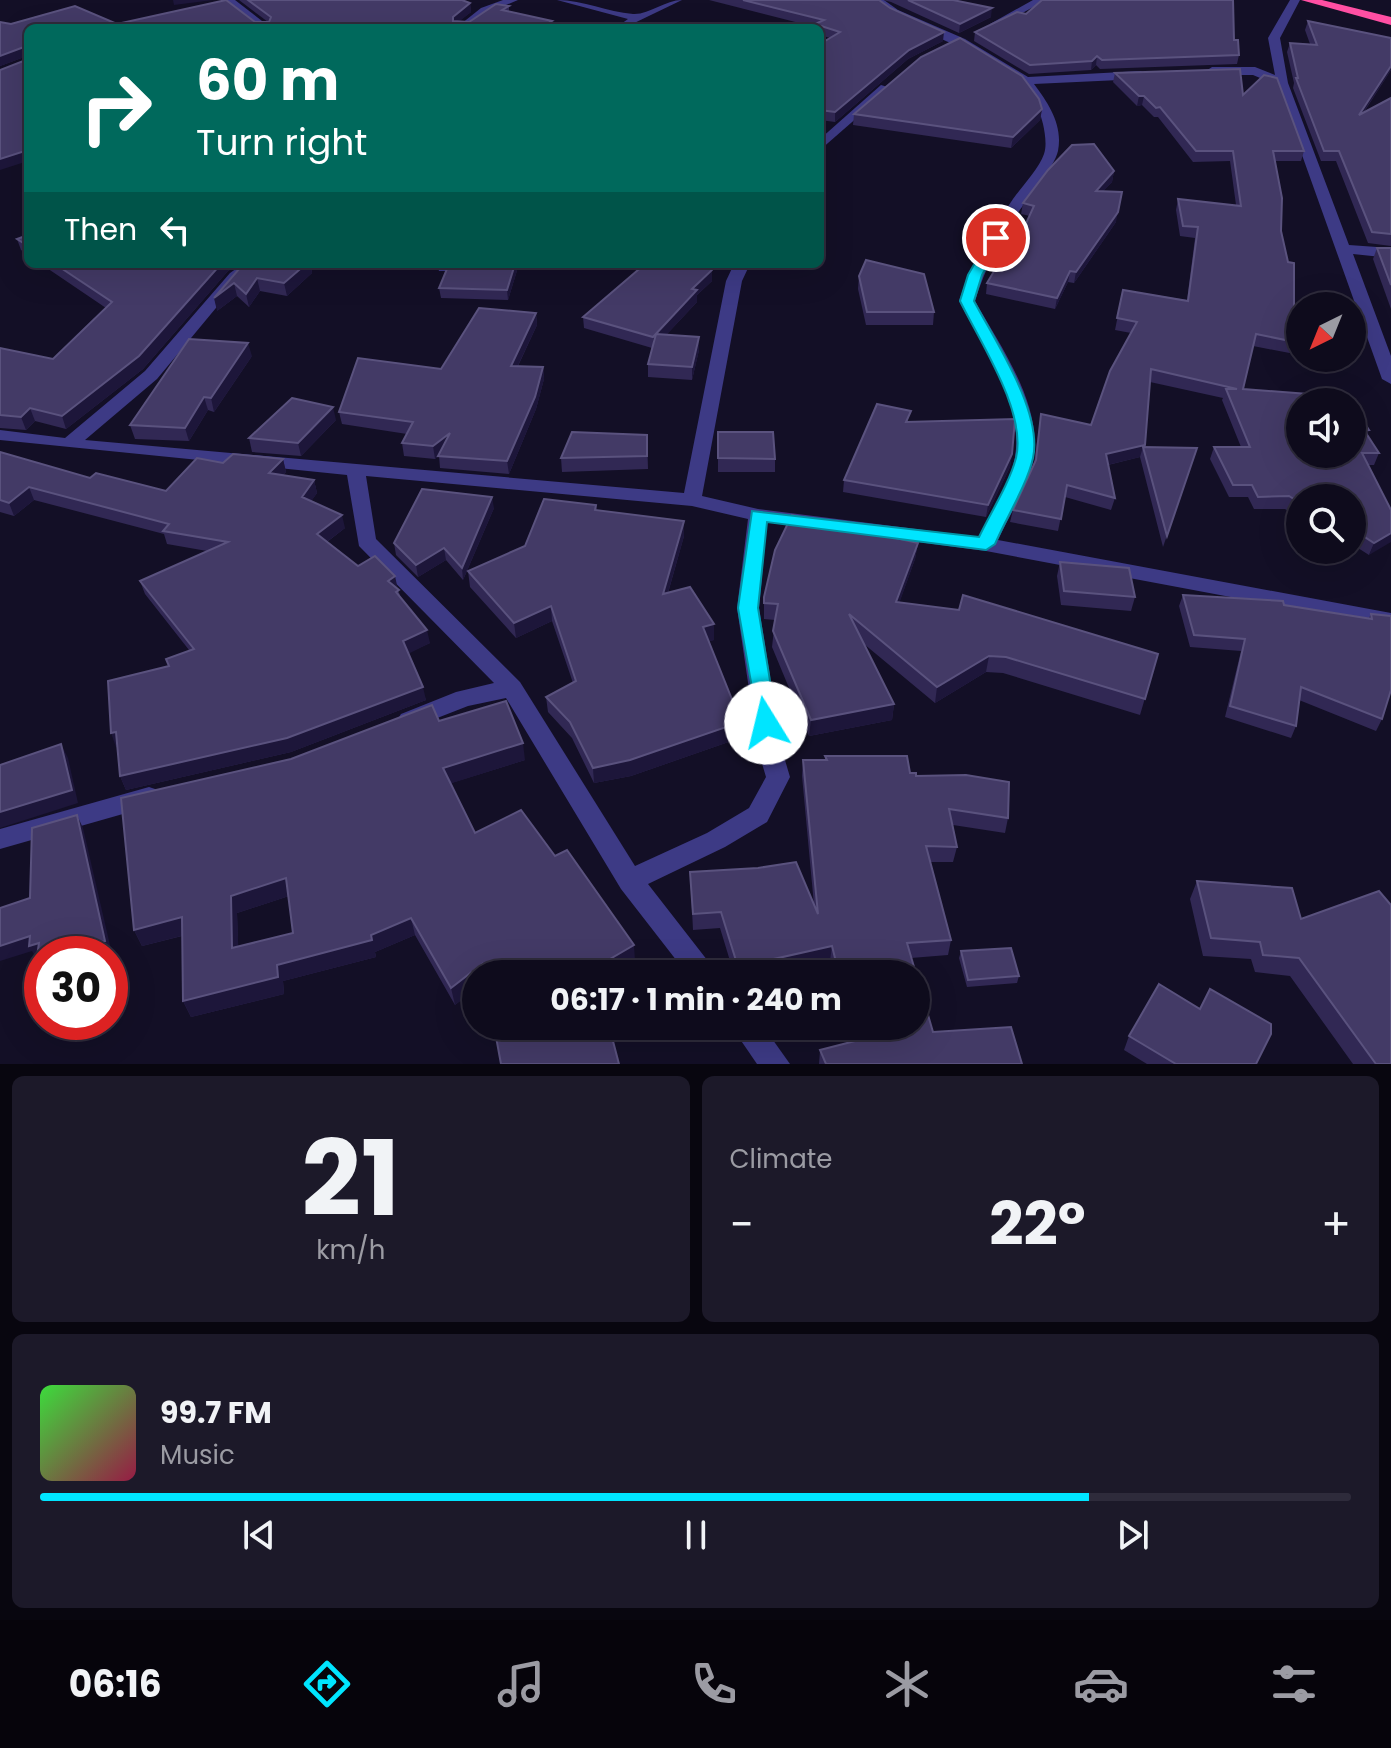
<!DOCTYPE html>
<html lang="en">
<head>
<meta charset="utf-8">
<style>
	body { margin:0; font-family:Poppins,sans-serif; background:#1c1929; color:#f1f3f6; height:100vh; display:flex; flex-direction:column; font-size:30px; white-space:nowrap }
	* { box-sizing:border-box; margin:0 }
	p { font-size:26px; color:#9b9ba3 }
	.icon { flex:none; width:44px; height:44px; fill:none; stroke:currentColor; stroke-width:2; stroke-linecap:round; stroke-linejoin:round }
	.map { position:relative; height:1064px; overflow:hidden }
	.side { display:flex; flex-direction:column; gap:12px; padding:12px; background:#08060f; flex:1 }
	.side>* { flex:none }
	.guide { position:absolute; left:24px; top:24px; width:800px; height:244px; border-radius:12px; box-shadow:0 8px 32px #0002,0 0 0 2px #2e2b3b; background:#00695c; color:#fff; overflow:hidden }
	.needle { width:52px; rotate:223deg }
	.buttons { position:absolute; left:1286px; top:292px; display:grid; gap:16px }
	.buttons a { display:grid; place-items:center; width:80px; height:80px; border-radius:50%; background:#0e0b1c; box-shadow:0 8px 32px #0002,0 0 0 2px #2e2b3b; font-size:40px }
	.speed { position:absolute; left:24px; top:936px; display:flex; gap:16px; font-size:40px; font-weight:700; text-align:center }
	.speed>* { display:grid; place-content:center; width:104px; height:104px; border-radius:50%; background:#0e0b1c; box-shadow:0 8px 32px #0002,0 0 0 2px #2e2b3b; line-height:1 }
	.speed .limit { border:12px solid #d22; background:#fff; color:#111 }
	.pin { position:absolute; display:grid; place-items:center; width:68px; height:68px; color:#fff; margin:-34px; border:4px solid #fff; border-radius:50%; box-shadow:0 2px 8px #0007 }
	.me { position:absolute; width:88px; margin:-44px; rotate:351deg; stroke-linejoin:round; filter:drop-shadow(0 0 6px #0008) }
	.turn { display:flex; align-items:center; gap:28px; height:168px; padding:0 40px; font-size:36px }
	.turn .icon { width:104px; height:104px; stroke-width:2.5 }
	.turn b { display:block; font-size:56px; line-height:68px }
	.then { display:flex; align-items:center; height:76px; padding:0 40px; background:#0003; gap:16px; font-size:30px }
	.big { font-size:60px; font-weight:700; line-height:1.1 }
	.side .card { flex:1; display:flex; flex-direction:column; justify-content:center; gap:12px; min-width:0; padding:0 28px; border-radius:12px; background:#1c1929 }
	.side .dial { align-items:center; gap:0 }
	.dial b { font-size:104px; line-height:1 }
	.song { display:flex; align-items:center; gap:24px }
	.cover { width:96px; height:96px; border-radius:12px; background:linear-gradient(135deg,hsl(120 70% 55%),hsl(340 70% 35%)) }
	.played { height:8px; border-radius:4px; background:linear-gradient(90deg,#00e5ff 80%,#2e2b3b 80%) }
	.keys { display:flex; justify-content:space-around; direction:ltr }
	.heat { display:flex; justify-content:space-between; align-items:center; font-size:44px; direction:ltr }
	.side .tiles { flex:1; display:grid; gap:12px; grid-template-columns:1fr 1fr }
	.card:last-child { grid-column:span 2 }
	.trip { position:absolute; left:462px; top:960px; width:468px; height:80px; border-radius:40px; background:#0e0b1c; box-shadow:0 8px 32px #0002,0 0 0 2px #2e2b3b; font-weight:700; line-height:80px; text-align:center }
	.dock { display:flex; height:128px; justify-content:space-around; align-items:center; background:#06040b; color:#9b9ba3 }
	.dock .icon { width:56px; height:56px }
	.dock .selected { color:#00e5ff }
	.dock b { font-size:36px; color:#f1f3f6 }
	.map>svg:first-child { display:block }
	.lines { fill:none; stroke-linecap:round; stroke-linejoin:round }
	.minor { fill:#3d3a85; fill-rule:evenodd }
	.highway { fill:#ff4fa3; fill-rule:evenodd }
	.wall { fill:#312854; fill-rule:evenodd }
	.shaded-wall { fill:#1d163a }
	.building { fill:#433a66; stroke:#5a527e; stroke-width:2; fill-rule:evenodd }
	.route { fill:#00e5ff; stroke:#0095a6; stroke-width:2 }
</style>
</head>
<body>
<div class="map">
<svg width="1391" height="1064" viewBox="0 0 1391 1064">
	<rect width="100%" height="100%" fill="#130f26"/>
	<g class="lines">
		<g class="minor">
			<path d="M223 0H235L271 28H259Z"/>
			<path d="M503 0H518L489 12 468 28H456L481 8Z"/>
			<path d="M557 0C584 0 607 12 633 14 649 15 665 0 682 0L626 27 621 24 628 19Z"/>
			<path d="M872 0H884L898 10 965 39 1028 77 1141 71 1147 75 1141 79 1034 84C1049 104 1063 125 1058 151 1054 168 1028 197 1018 213 1000 241 984 270 975 301 1000 346 1044 406 1033 461 1027 488 1010 514 998 540L1391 613V627L986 551 767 522 759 608 782 750 790 777 767 822 725 847 648 884 718 974H687L621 889 506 698 468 706 409 729 401 726 397 720 401 714 456 692 494 683 359 546 347 475 0 440V430L65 438 145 371 230 273 243 264H262L240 279 157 379 85 440 684 493 726 281 734 264H750L742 281 702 496 758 509 979 537C992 511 1010 485 1015 457 1024 403 983 346 959 301 971 264 991 231 1013 199 1022 186 1039 169 1044 154 1047 146 1045 133 1043 124 1026 50 917 44 872 0ZM366 476 692 506 748 519 737 608 758 750 766 777 749 808 707 833 635 866 520 682 376 539Z"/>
			<path d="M1033 0H1046L999 26 990 24Z"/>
			<path d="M1290 0H1300L1280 38 1288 83 1349 245 1391 248V258L1353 254 1391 356V384L1382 379 1277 85 1253 75H1212L1206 71 1212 67H1255L1275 75 1268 38Z"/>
			<path d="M881 85 891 88 820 150V139Z"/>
			<path d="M437 264H453L449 271H439Z"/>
			<path d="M149 787 158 790 161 797 158 804 0 849V829Z"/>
			<path d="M731 1026H763L790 1064H757Z"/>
		</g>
		<path class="highway" d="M1301 0H1322L1391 17V25Z"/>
	</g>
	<g class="wall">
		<path d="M239 0H462L470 3 471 12 459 21 469 22 509 6V11L552 21 553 28H28V161L27 56 0 66V22L11 24H117L268 22Z"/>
		<path d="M709 0H879L890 8 943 41 908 59 835 122 820 120V44L830 38 820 35V28H814L815 27Z"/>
		<path d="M883 0H953L991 17 959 33 891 2Z"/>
		<path d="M1026 14 1234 40 1239 55 1237 64 1100 69 1096 65 1091 70 1029 74 974 41 975 32Z"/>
		<path d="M1308 21 1391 38V70L1364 112 1391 98V246L1368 243 1336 161H1321L1293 88 1294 83 1287 52 1290 43 1310 44 1305 30Z"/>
		<path d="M1115 73 1243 95 1304 151 1301 161H1275L1281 231 1294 306 1300 308V355L1253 346 1243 389 1352 404 1369 430 1367 435 1379 453 1374 465H1368L1391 510 1369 555 1358 548 1354 550 1352 549V498H1300V518L1285 509H1254L1248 497H1229L1210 459 1214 447H1241L1222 400 1223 398 1150 382 1145 447 1197 448 1163 547 1140 457 1108 465 1115 498 1111 510 1065 497 1058 531 1010 522 1013 510 1034 463 1041 414 1091 425 1131 333 1115 330 1123 290 1187 300 1195 238 1180 236 1176 210 1178 199 1236 205 1230 161 1193 162 1158 117H1154L1142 105 1137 106 1113 82Z"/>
		<path d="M1042 109 1040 120 1011 148 853 125 854 114Z"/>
		<path d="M1114 171 1112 182 1103 191 1116 222 1074 283 1068 282 1055 309 986 294 987 283 1013 252 1030 216 1021 214 1023 203Z"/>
		<path d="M28 235V255L21 250 17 239Z"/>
		<path d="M1377 248H1391V309L1373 259Z"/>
		<path d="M41 264H240L228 271 143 369 66 429 35 421 26 430 0 428V348L53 359 106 308Z"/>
		<path d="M246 264H311L312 273 287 296 260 291 249 307 237 296 217 311Z"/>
		<path d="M519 264 508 300 441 298 439 288Z"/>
		<path d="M712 270V281L697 295V302L666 335 699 337V350L692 380 648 377V364L652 348 584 328 583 317Z"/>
		<path d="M859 276 934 312 933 325H866L858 289Z"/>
		<path d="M536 313 537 325 518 366 543 367 544 379 536 409 509 474 440 468 439 456 435 459 404 456 402 443 407 434 342 424 339 412 441 369Z"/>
		<path d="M252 356 214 412 208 410 189 441 135 439 130 425Z"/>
		<path d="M336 420 301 456 252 452 249 438Z"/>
		<path d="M909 422 1012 454 1010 467 986 517 843 492 844 480Z"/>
		<path d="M718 432 775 459V472H718Z"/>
		<path d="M647 435 648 469 562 472 561 458Z"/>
		<path d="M0 452 90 478 166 491 223 463 283 459 286 472 283 475 314 480 317 493 311 501 345 528 327 542 358 566 398 589 401 599 430 643 408 653 426 700 291 752 126 790 120 776 117 747H116L168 666 189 650 145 594 140 581 207 551 167 544 164 534 34 500 14 516 0 512Z"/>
		<path d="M596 505 597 511 684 536 668 593 714 624V640L709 641 741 722 740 738 631 776 594 783 572 738 548 712 546 697 573 683 552 621 516 638 470 587 468 571 525 546Z"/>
		<path d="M494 508 463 580 446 560 418 577 396 555 394 543Z"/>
		<path d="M918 543 915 559 899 603 1158 654 1140 715 1003 673 986 672 935 703 864 644 894 704 892 720 809 736 772 647 775 620 764 619V597Z"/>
		<path d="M1060 562 1135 597 1131 611 1061 605 1057 576Z"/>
		<path d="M1183 595 1284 605 1369 618 1371 614 1382 719 1376 731 1299 700 1296 726 1291 738 1225 717 1241 651 1190 647 1179 606Z"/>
		<path d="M439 721 525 760 451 783 475 833 635 961 614 974H476V988L455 1005 415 935 375 952 376 957 283 981 284 994 191 1017 183 1001 182 936 142 946 134 930 291 759ZM289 896 293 933 238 947 237 913Z"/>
		<path d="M825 756 910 773 1008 818 1005 833 953 825 957 847 953 862H930L951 940 948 955 911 958 933 1032 1022 1064H819L820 1050 850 1042 846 1026H916V974H833L830 961 774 974H734L720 928 693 930 690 872 814 905 802 776 803 760H825Z"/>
		<path d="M1197 881 1301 919 1391 1064H1353L1290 976 1255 972 1251 959 1203 956 1190 899Z"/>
		<path d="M961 951 1019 976 1017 983 967 987 959 958Z"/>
		<path d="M1200 1009 1256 1064H1147L1124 1050 1129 1036Z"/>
	</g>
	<g class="shaded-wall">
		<path d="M173 0H213L174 5Z"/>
		<path d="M470 3 471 12 454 26V28L453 17Z"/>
		<path d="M992 8 991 17 959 33 960 24Z"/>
		<path d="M552 21 553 28H540Z"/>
		<path d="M944 32 943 41 908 59 835 122V112L909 50Z"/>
		<path d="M24 47 27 56 0 66V56Z"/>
		<path d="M1097 56 1096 65 1091 70 1092 61Z"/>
		<path d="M1391 66V70L1355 125 1359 115Z"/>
		<path d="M1139 96H1144L1142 105 1137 106Z"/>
		<path d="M1042 109 1040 120 1011 148 1013 137Z"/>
		<path d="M28 150V161L0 170V159Z"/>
		<path d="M1114 171 1112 182 1094 201 1096 191Z"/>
		<path d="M1118 212 1116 222 1074 283 1076 272Z"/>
		<path d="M221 264H240L228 271 143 369 66 429 62 416Z"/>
		<path d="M306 264H311L312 273 287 296 284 283Z"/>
		<path d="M515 264H519L508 300 507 290Z"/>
		<path d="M712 270V281L697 295V302L654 348 653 337 692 289Z"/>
		<path d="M1070 271 1068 282 1055 309 1057 298Z"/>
		<path d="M257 278 260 291 249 307 246 294Z"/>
		<path d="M234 283 237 296 217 311 214 298Z"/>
		<path d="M536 313 537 325 512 378 511 366Z"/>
		<path d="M699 337V350L692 380V367Z"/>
		<path d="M248 343 252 356 214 412 211 398Z"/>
		<path d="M543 367 544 379 536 409 509 474 507 461Z"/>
		<path d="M204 397 208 410 189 441 185 428Z"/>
		<path d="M333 407 336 420 301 456 298 443Z"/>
		<path d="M30 408 35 421 26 430 21 417Z"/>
		<path d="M450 433 452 446 435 459 433 446Z"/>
		<path d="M1145 445 1144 451 1143 447 1140 457 1103 466 1106 454Z"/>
		<path d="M1012 454 1010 467 986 517 988 505Z"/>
		<path d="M283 459 286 472 272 486 269 473Z"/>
		<path d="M314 480 317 493 305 510 302 497Z"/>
		<path d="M29 487 34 500 14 516 9 503Z"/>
		<path d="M492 497 494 508 463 580 462 568Z"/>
		<path d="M342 515 345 528 320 547 317 534Z"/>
		<path d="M684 521V536L663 610V594Z"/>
		<path d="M1391 533V542L1369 555 1374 543Z"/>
		<path d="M1363 536 1358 548 1354 550 1359 538Z"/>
		<path d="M918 543 915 559 894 618 896 602Z"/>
		<path d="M444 548 446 560 418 577 416 565Z"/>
		<path d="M395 576 398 590 388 581Z"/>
		<path d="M551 606 552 621 516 638 514 623Z"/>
		<path d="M714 624V640L703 643V627Z"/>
		<path d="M427 630 430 643 406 655 403 641Z"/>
		<path d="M989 656 986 672 935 703 937 687Z"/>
		<path d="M423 687 426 700 291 752 126 790 120 776Z"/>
		<path d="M894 704 892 720 809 736 811 720Z"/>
		<path d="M741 722 740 738 631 776 594 783 593 768Z"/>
		<path d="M116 732 122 745 116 747 111 733Z"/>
		<path d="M523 743 525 760 446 785 443 768Z"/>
		<path d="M61 744 68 758 78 803 0 828V812Z"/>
		<path d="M77 815 83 828 112 954 110 955 91 954Z"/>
		<path d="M286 878 292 895 237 913 239 965 232 948 231 896Z"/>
		<path d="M182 917 189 934 142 946 134 930Z"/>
		<path d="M411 918 415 935 375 952 376 957 283 981 284 994 191 1017 183 1001 277 965 371 935Z"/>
		<path d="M30 936 39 943 37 959 32 951 0 961V946Z"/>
		<path d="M634 945 635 961 614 974H594L593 969Z"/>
		<path d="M832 946 830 961 774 974H737L738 967Z"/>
		<path d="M482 964 484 974H476V988L455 1005 451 988Z"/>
		<path d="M42 1008V1022H44L37 1023 29 1010Z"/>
	</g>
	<g class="building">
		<path d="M226 0 255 22H269L271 17 248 0H462L470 3 453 17V21L469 22 496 4 509 6 502 10 552 21 540 28H28V50L24 47 0 56V22L11 24 75 6 117 24Z"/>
		<path d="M743 0H879L890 8 944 32 909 50 835 112 820 110V44L840 32 815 24 824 20Z"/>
		<path d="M908 0H953L992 8 960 24Z"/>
		<path d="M1042 0H1233L1234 40H1238L1239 55 1102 60 1097 56 1092 61 1030 65 975 32 1017 12 1026 14Z"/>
		<path d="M1308 21 1391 38V66L1359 115 1391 98V234L1372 232 1339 151H1324L1296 78H1298L1290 43 1317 45Z"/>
		<path d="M960 38 1022 76 1039 99 1042 109 1013 137 854 114 921 57Z"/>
		<path d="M28 51V150L0 159V70L26 60Z"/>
		<path d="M1240 69 1243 95 1264 75 1277 78 1304 151H1273L1282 198 1281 231 1288 262 1294 263V306L1300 308V343L1256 334 1243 389 1347 397 1351 402H1300V454H1352V404L1369 430H1364L1379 453H1362L1391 510V533L1374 543 1363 536 1359 538 1352 534V498H1300V503L1289 496 1258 497 1252 485H1233L1214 447H1250L1226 389H1237L1151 369 1145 445 1106 454 1115 498 1067 485 1061 519 1013 510 1036 460 1041 414 1091 425 1110 371 1137 322 1117 318 1123 290 1188 301 1198 227 1183 226 1178 199 1241 206 1233 151H1196L1160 107 1156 108 1144 96H1139L1115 73Z"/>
		<path d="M1094 144 1114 171 1096 191 1122 192 1118 212 1076 272 1070 271 1057 298 987 283 1006 251 1013 252 1034 206 1023 203 1048 170 1072 145Z"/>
		<path d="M28 235V246L17 239Z"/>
		<path d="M1377 248H1391V285Z"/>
		<path d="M866 260 924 274 934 312H867L859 276Z"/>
		<path d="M55 264H221L139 356 62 416 30 408 21 417 0 415V348L53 359 112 302Z"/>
		<path d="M246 264H306L284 283 257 278 246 294 234 283 214 298 239 269Z"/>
		<path d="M449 264H515L507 290 439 288Z"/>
		<path d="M645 264H711L712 270 692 289 697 290 653 337 583 317Z"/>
		<path d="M479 308 536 313 511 366 543 367 535 397 507 461 438 456 450 433 433 446 402 443 413 422 339 412 358 358 441 369Z"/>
		<path d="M656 334 699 337 692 367 648 364Z"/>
		<path d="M189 339 248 343 211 398 204 397 185 428 130 425Z"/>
		<path d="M292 398 333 407 298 443 249 438Z"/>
		<path d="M877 404 911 411 906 422 1015 419 1012 454 988 505 844 480Z"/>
		<path d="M572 432 647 435V456L561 458Z"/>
		<path d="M718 432H773L775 459 718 458Z"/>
		<path d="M1143 447 1197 448 1167 536Z"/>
		<path d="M0 452 90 478 96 473 166 491 197 458 223 463 233 454 283 459 269 473 314 480 302 497 342 515 317 534 358 566 375 556 395 576 388 581 399 590 396 592 427 630 403 641 423 687 287 738 120 776 116 732 111 733 108 681 169 666 166 659 194 649 140 581 228 542 163 531 169 524 29 487 9 503 0 500Z"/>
		<path d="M422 489 492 497 462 568 444 548 416 565 394 543Z"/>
		<path d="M544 499 596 505 595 510 684 521 663 594 690 587 714 624 703 627 741 722 630 760 593 768 570 722 546 697 576 681 551 606 514 623 468 571 525 546Z"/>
		<path d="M792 515 918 543 896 602 959 610 963 595 1158 654 1145 699 1006 657 989 656 937 687 849 614 894 704 811 720 773 631 778 604 764 603V597L775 550Z"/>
		<path d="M1060 562 1129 568 1135 597 1064 591Z"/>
		<path d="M1183 595 1283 601 1284 605 1372 619 1371 614 1391 616V690L1382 719 1301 687 1296 726 1230 706 1245 639 1194 635Z"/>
		<path d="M506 701 523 743 443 768 475 833 521 810 555 856 567 850 634 945 593 969 595 974H484L482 964 451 988 411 918 371 935 372 940 277 965 278 977 183 1001 182 917 134 930 121 798 291 759 432 705 439 721ZM286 878 293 933 232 948 231 896Z"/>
		<path d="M61 744 72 790 0 812V765Z"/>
		<path d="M825 756H907L910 773H916V776L966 775 1009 782 1008 818 949 809 957 847 926 846 951 940 907 943 933 1032 1011 1027 1022 1064H826L820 1050 855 1041 851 1026H916V974H839L832 946 738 967 721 912 693 914 690 872 758 868 796 862 818 914 803 760H827Z"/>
		<path d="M77 815 105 941 92 945 91 954H42V1008L29 1010 39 943 29 946 30 936 0 946V908L30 898 32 828Z"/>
		<path d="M1197 881 1292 888 1301 919 1379 891 1391 905V1064H1376L1299 958 1263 955 1260 942 1211 938Z"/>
		<path d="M1011 948 1019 976 968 980 961 951Z"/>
		<path d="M1159 984 1200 1009 1210 989 1271 1024V1034L1256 1064H1176L1129 1036Z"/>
		<path d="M494 1026H609L619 1064H501Z"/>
	</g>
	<path class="route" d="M991 235 1003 238 982 275 974 301C995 341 1043 412 1033 458 1027 485 1006 518 995 544L986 550 767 522 758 608 777 723 774 728H759L738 608 752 511 979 537C991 512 1009 484 1016 458 1027 412 980 342 960 301L968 275Z"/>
</svg>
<div class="buttons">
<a><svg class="needle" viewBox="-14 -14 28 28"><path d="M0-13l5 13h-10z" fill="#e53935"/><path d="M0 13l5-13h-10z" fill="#9b9ba3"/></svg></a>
<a><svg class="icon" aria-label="sound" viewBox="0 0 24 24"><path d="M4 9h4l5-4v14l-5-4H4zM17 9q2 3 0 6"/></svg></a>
<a><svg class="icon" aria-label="search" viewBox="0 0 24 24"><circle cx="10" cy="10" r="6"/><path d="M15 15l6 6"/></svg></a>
</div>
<div class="speed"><div class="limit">30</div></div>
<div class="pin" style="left:996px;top:238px;background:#d93025"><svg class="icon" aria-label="arrive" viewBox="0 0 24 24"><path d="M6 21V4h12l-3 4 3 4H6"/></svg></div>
<svg class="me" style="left:766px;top:723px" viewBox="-20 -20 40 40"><circle r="19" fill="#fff"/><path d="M0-13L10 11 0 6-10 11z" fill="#00e5ff"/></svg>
<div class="trip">06:17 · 1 min · 240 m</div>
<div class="guide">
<div class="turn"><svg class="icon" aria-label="right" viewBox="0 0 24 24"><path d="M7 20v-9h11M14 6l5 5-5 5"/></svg><div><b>60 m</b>Turn right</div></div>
<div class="then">Then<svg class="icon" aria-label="left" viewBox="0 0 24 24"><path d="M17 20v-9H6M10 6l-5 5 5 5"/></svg></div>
</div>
</div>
<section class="side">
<div class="tiles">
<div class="card dial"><b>21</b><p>km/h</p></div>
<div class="card"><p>Climate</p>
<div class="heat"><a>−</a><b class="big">22°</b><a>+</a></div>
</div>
<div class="card">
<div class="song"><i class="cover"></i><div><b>99.7 FM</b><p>Music</p></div></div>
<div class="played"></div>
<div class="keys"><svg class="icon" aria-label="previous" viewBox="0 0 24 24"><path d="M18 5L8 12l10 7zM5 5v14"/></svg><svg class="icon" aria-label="pause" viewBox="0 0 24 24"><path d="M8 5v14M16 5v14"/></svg><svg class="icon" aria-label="next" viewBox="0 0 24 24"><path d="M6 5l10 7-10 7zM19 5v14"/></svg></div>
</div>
</div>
</section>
<nav class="dock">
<b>06:16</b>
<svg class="icon selected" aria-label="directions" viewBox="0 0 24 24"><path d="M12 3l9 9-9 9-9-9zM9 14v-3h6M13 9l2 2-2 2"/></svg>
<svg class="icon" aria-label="music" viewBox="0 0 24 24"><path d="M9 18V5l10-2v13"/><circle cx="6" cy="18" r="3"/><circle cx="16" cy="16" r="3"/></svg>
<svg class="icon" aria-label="phone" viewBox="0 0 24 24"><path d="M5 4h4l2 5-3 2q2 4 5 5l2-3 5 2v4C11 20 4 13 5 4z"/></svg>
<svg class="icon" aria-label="climate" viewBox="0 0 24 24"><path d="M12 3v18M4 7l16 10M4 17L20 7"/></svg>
<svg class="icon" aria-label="car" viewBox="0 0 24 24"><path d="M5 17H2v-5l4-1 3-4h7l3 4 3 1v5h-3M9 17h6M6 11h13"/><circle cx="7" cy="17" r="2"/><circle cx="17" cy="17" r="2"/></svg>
<svg class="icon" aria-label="filters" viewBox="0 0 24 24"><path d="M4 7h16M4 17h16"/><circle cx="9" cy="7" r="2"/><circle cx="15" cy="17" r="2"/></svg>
</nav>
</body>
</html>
